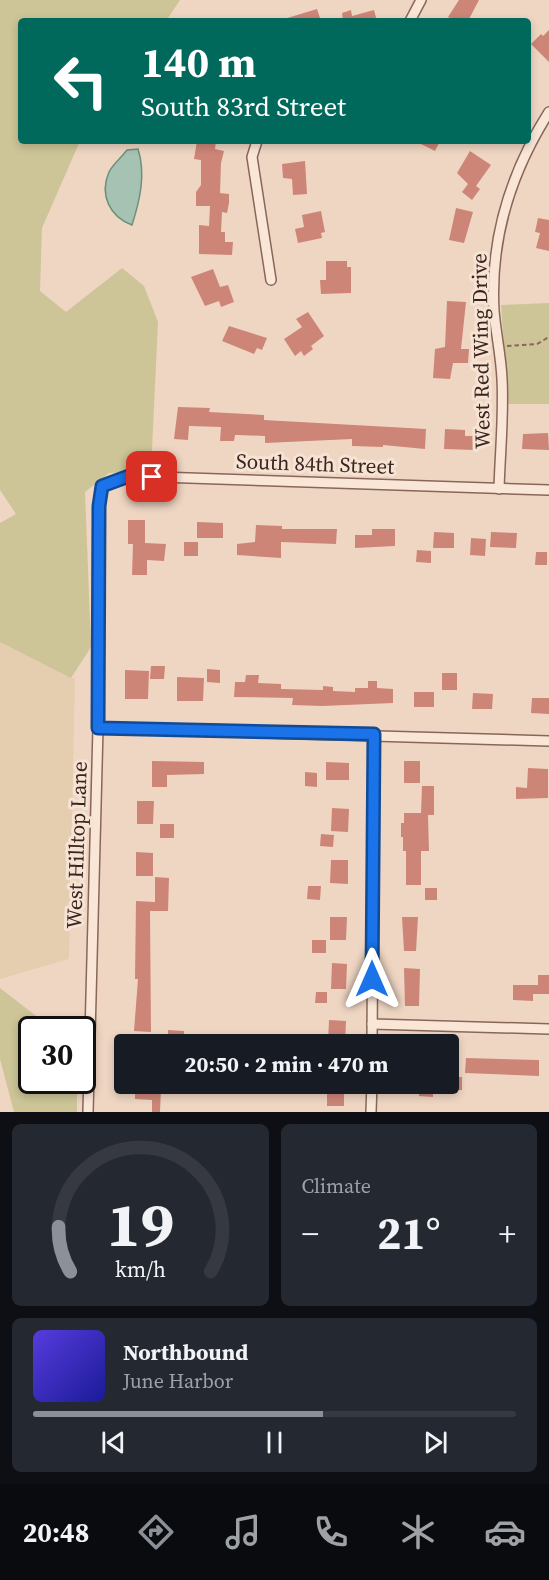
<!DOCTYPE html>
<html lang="en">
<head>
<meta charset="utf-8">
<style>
	body { margin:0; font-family:"Source Serif 4",serif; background:#242831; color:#f1f3f6; height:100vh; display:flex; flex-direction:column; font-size:22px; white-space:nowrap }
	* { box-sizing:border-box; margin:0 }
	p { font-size:20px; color:#9ea1a6 }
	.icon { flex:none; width:33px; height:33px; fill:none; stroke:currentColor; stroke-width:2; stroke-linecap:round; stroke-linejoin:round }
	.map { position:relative; height:1112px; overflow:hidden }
	.panel { display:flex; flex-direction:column; gap:12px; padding:12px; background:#0d0f14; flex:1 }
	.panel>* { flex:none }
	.banner { position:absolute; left:18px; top:18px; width:513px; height:126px; border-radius:6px; box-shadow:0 3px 9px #0003; background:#00695c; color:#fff; overflow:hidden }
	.speed { position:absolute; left:18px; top:1016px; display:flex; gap:12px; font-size:30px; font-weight:700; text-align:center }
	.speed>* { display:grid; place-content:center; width:78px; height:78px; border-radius:50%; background:#171b24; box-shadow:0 3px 9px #0003; line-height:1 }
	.speed .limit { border:3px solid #111; border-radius:9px; background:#fff; color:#111 }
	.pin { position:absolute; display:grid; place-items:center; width:51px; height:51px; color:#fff; margin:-26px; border-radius:12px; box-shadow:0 3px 9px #0006 }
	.me { position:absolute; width:66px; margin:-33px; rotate:0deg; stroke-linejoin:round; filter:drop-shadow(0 0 4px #0008) }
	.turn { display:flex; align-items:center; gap:21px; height:126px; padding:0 24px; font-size:27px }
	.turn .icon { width:78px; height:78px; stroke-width:2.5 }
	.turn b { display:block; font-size:42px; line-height:51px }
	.big { font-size:45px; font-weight:700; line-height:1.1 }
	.panel .card { flex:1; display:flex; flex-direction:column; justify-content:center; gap:9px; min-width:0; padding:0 21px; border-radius:9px; background:#242831 }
	.panel .dial { align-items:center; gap:0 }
	.dial svg { height:156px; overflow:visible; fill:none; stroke:#363941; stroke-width:7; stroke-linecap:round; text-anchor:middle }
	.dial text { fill:#f1f3f6; stroke:none }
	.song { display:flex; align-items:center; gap:18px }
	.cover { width:72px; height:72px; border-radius:9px; background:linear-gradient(135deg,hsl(250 70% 55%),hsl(240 70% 35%)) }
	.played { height:6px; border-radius:3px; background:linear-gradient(90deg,#8c9099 60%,#363941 60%) }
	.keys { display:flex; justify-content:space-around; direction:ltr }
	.heat { display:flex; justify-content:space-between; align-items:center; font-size:33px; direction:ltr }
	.panel .tiles { flex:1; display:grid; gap:12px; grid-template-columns:1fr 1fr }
	.card:last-child { grid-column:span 2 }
	.trip { position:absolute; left:114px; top:1034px; width:345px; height:60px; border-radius:6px; background:#171b24; box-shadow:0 3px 9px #0003; font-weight:700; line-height:60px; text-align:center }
	.tab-bar { display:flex; height:96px; justify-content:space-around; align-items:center; background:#090b0e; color:#9ea1a6 }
	.tab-bar .icon { width:42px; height:42px }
	.tab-bar .on { color:#8c9099 }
	.tab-bar b { font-size:27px; color:#f1f3f6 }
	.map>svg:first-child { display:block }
	.farmland { fill:#e5ceb0 }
	.green { fill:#cdc597 }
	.water { fill:#a5c2b2; stroke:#6c907d; stroke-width:1.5 }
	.building { fill:#cd8578 }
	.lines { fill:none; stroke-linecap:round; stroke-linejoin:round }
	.street-casing { stroke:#89665a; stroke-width:12 }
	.path { stroke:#89665a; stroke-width:2; stroke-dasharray:4.5 3; stroke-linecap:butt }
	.street { stroke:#f9e6d7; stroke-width:9 }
	.route-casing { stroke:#114b97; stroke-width:15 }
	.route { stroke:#1a73e8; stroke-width:10 }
	.labels { text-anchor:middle; stroke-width:6; stroke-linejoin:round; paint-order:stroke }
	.street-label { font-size:21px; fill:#39241e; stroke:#f6e3d3 }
</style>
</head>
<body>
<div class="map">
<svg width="549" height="1112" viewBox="0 0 549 1112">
	<rect width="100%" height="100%" fill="#efd6c3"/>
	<path class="farmland" d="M0 642 75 679 69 959 0 979Z"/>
	<g class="green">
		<path d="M0 0H180L166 21H21V141H80L42 228 40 291 66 312 122 268 144 286 158 322 151 471 109 473 85 492 91 647 71 678 0 642V523L16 514 0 490Z"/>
		<path d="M549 303V404H508L501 305Z"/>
		<path d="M0 988 53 1029H32V1080H77V1112H14L0 1059Z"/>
	</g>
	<path class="water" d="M138 149C146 174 140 200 132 225 110 217 99 195 109 172 113 164 122 157 127 150Z"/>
	<g class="building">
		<path d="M459 0H479L468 21H455L448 17Z"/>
		<path d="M317 9 321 21H284V19Z"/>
		<path d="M351 10 352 16 374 10 377 21H343L342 13Z"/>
		<path d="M549 30V62L531 44 541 34 543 36Z"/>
		<path d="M197 141H216L215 149 224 151 221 163 220 193 229 194V203L227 213 222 212 221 232H225V242H233L232 255 199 254V225L209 226 210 206H196V192L201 185V160L194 159Z"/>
		<path d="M415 141H440L435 151Z"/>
		<path d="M470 151 491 165 476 186 480 189 472 200 462 192 468 184 457 173Z"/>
		<path d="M305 161 307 194 293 195 292 179 283 178 282 164Z"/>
		<path d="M456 208 473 212 464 243 449 240Z"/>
		<path d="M321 211 325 232 321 233 322 238 298 243 295 229 304 227 302 215Z"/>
		<path d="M538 218 549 220V251L536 248 540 233 535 232Z"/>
		<path d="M326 261H347V267H351V293L321 294 320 280H326Z"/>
		<path d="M213 269 220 287 228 285 234 302 221 307 219 301 205 306 191 277Z"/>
		<path d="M447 301 466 302 461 349H469L468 363H453L450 379 433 378 435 349 445 347Z"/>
		<path d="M308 312 324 336 311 346 313 349 304 356 301 351 295 356 284 339 302 327 296 319Z"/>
		<path d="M229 326 267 338 262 350 257 348 254 354 222 341Z"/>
		<path d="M178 407 210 408 209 412 264 415V420L426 429 425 449 383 445V447L352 446V439L265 443V436L238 435H235L234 441H220L221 427 189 426 188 440 174 439Z"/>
		<path d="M445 429 465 430V436H474V450L444 449Z"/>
		<path d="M548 433 549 450 522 449 523 434Z"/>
		<path d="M128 520H145V543L166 544 164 561 147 560V575H132L133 544H128Z"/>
		<path d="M197 522 223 523V538H197Z"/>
		<path d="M256 525 282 526V529H337L336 544 281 542V558L237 555V544L255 542Z"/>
		<path d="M372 529H395V546L355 548V535H372Z"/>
		<path d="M434 532 454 533V548H433Z"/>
		<path d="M491 532 517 533 516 548 490 547Z"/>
		<path d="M471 538 486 539 485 556 470 555Z"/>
		<rect x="184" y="542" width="14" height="14"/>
		<path d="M417 550 431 551V563L416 562Z"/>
		<path d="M536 552H547V565H535Z"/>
		<path d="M151 666H165L164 679H150Z"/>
		<path d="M207 669 220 670V683L207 682Z"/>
		<path d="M125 670 149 671 148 699H125Z"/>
		<rect x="442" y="673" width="15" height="17"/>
		<path d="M246 675H259L258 683 281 684V689L323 690V686L333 687V691L355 692V688H368V681H377V688L393 689V703L322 706 292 705 293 698 234 697 235 682H245Z"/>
		<path d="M177 677 204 678 203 701H177Z"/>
		<rect x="414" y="692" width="20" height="15"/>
		<path d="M473 693 493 694 492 709H472Z"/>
		<path d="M532 698H549V714L531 713Z"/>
		<path d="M152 761 204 762V774L167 775V787H152Z"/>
		<rect x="404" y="761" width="16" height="22"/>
		<path d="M326 762 349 763V780H326Z"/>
		<path d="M528 768 548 769V798L516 799V787L527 788Z"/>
		<path d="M305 772 317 773V787L305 786Z"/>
		<path d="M422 786H434V815H428L429 851H421V885H406V851H403V837H401V823H404V813H421Z"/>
		<path d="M137 801H154L153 824H137Z"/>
		<path d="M332 808 349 809 348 832 331 831Z"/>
		<rect x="160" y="824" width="14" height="14"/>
		<path d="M321 834 334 835 333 847 320 846Z"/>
		<path d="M136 852 153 853V876H136Z"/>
		<path d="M331 860H348V884L330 883Z"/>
		<path d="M155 877 169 878 168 911H150L151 1032 134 1031 138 979H135L136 901 155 902Z"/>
		<path d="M308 886H321L320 900 307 899Z"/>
		<rect x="425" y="888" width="12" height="12"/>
		<path d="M330 917H347L346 940H330Z"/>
		<path d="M402 917H418L416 951H404Z"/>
		<rect x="312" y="940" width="14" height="13"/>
		<path d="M332 963 347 964 346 989H331Z"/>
		<path d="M404 968 420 969 419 1006H405Z"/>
		<path d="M538 975H549V994H533V1001L513 1000V985H538Z"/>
		<path d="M316 992H327V1003H315Z"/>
		<path d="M329 1020 346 1021 345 1044 328 1043Z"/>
		<path d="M168 1030 184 1031V1044H143L144 1035 168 1036Z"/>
		<path d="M466 1058 539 1060V1076L465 1073Z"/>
		<path d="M451 1077H462V1090H450Z"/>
		<path d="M135 1083H150V1089H161L160 1112H152V1100L135 1099Z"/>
		<rect x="327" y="1083" width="17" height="23"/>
		<path d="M419 1083H433V1097L419 1096Z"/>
	</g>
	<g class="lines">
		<g class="street-casing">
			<g id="street">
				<path d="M410 21 421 0"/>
				<path d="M257 141 252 157 271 280"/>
				<path d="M499 489C500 453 504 415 502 379 501 356 496 334 494 311 490 240 511 172 549 112"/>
				<path d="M98 728 549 741"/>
				<path d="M372 1024 549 1029"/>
				<path d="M372 1044 374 734"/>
				<path d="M88 1112 98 728 99 506 102 486 129 476 549 490"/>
				<path d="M371 1112 372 1083"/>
			</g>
		</g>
		<path class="path" d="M507 346 537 344 549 337"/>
		<use href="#street" class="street"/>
	</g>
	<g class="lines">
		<g class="route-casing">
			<path id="route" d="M152 477 129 476 102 486 99 506 98 728 374 734 372 979"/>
		</g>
		<use href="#route" class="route"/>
	</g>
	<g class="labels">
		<g class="street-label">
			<text transform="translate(481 351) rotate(-91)" y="7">West Red Wing Drive</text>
			<text transform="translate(315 464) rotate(2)" y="7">South 84th Street</text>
			<text transform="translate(77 845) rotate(-88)" y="7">West Hilltop Lane</text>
		</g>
	</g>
</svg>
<div class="speed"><div class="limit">30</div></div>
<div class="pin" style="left:152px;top:477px;background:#d93025"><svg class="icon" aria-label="arrive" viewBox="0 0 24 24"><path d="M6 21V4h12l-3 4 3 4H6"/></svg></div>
<svg class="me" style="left:372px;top:979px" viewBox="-20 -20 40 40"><path d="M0-17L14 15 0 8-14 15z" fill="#1a73e8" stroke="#fff" stroke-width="4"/></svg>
<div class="trip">20:50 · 2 min · 470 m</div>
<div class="banner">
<div class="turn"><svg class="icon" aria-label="left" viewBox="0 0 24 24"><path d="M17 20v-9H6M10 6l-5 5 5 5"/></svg><div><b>140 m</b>South 83rd Street</div></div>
</div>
</div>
<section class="panel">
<div class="tiles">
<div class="card dial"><svg viewBox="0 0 100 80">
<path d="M14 69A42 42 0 1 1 86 69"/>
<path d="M14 69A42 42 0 0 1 8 46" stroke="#8c9099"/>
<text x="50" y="56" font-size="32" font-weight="700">19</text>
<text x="50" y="72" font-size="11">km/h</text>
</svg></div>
<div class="card"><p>Climate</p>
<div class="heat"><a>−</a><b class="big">21°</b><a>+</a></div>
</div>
<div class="card">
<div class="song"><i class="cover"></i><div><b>Northbound</b><p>June Harbor</p></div></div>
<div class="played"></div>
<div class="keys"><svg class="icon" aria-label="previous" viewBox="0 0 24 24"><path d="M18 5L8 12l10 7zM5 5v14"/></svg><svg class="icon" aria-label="pause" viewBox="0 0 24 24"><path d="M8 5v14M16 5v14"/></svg><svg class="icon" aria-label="next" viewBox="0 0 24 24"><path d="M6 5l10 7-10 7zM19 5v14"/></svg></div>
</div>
</div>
</section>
<nav class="tab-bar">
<b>20:48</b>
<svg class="icon on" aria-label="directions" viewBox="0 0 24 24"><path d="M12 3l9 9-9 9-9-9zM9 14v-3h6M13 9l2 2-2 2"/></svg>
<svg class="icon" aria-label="music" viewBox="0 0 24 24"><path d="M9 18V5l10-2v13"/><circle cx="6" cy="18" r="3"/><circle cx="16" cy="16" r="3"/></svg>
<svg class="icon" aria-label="phone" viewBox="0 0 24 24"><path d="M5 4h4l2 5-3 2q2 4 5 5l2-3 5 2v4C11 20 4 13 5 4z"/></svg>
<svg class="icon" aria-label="climate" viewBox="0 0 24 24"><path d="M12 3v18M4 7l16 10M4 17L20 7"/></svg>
<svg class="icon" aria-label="car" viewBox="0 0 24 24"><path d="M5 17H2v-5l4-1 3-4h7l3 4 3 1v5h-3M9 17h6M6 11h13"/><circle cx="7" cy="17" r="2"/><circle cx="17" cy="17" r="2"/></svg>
</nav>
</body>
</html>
